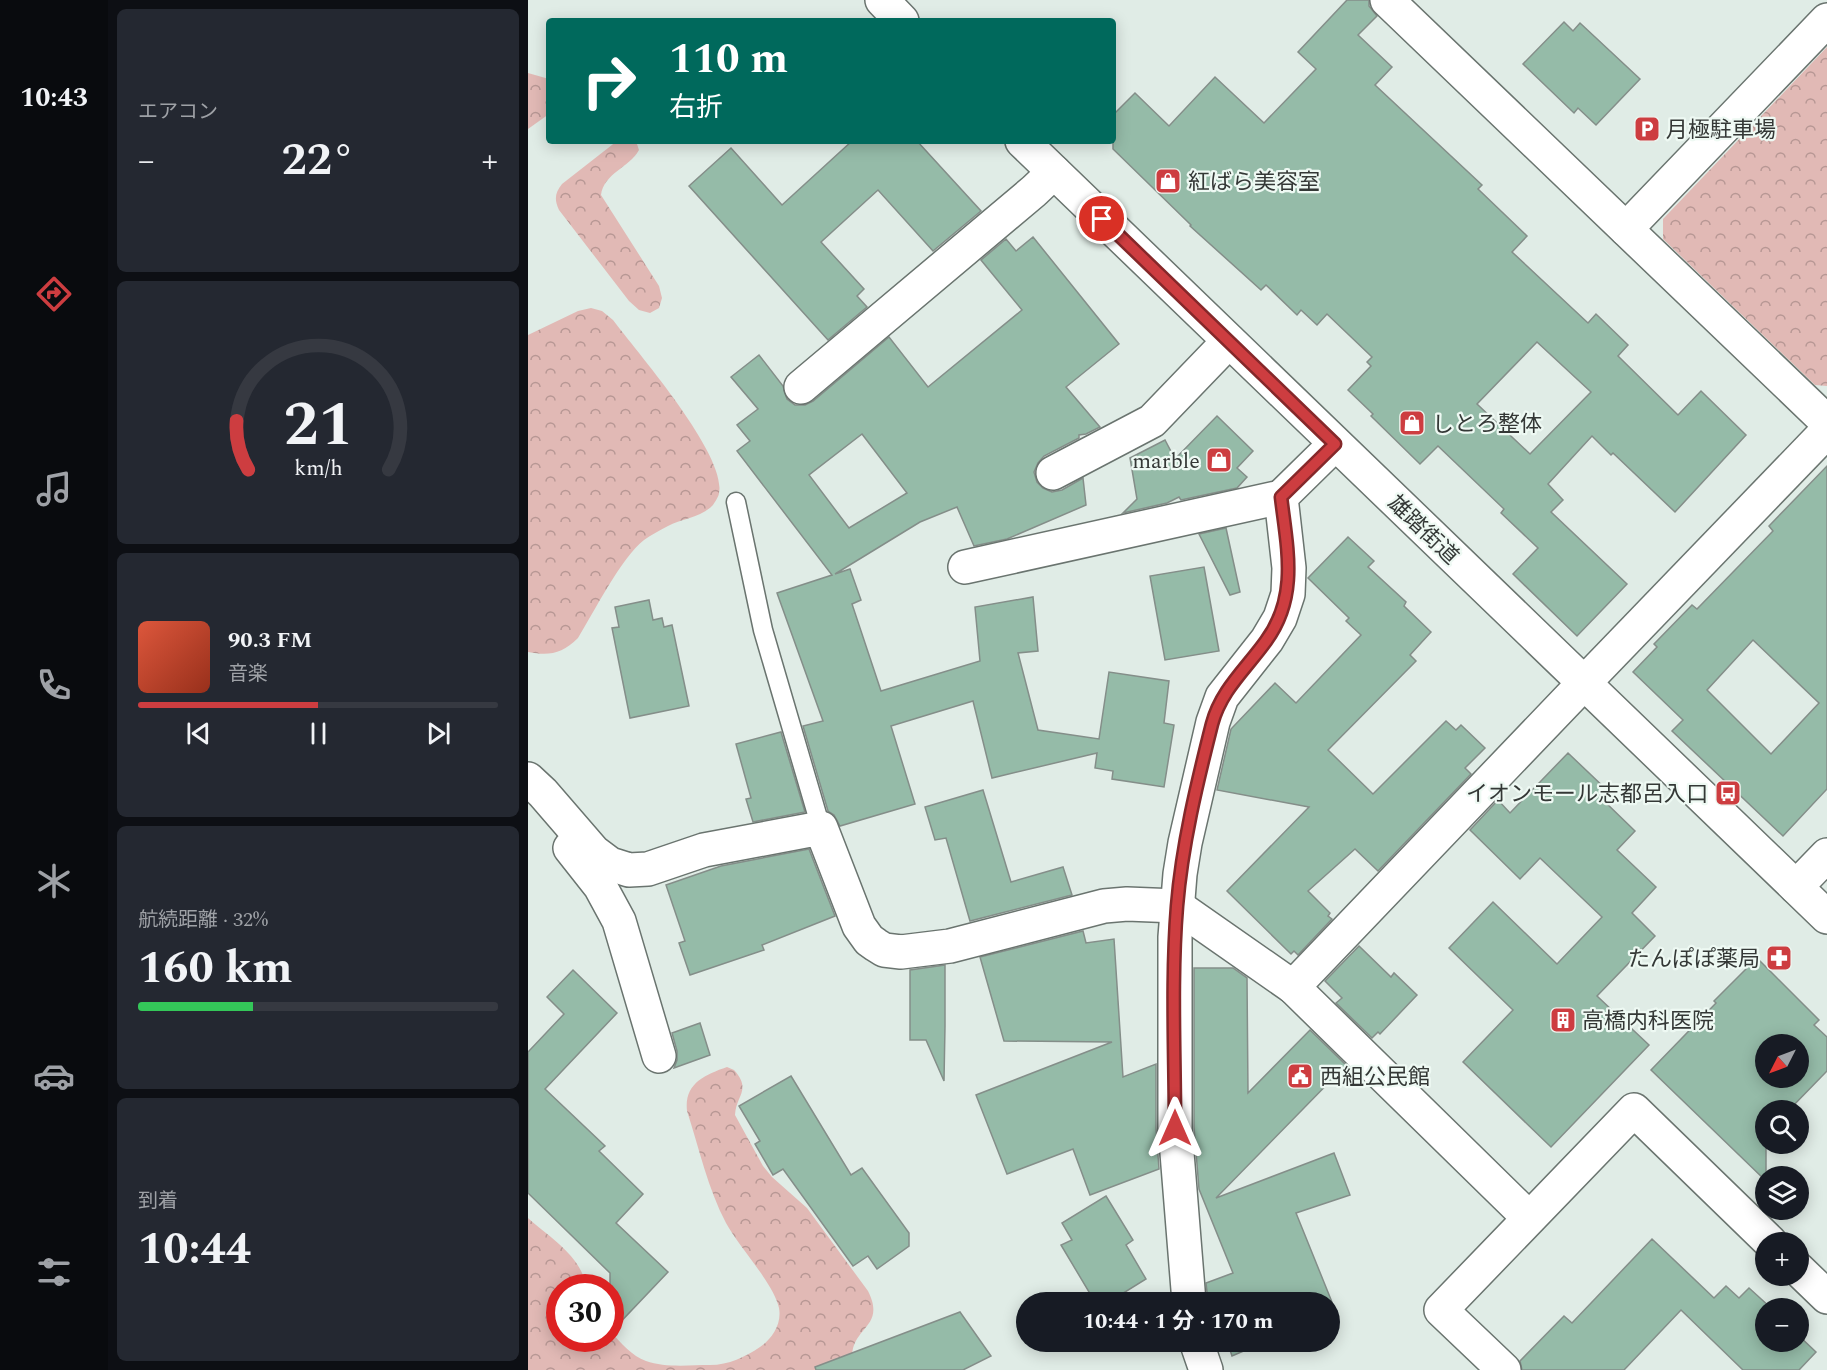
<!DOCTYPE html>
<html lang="ja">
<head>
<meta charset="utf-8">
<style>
	body { margin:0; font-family:Spectral,"Noto Sans JP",serif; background:#242831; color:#f1f3f6; height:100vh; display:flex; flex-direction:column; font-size:22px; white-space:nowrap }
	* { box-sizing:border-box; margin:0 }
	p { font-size:20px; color:#9ea1a6 }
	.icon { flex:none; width:33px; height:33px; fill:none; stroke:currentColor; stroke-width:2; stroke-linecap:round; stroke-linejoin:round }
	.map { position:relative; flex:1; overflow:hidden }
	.details { display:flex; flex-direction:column; gap:9px; padding:9px; background:#0d0f14; width:420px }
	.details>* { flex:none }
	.guide { position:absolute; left:18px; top:18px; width:570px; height:126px; border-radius:6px; box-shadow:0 3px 15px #0003; background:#00695c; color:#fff; overflow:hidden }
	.needle { width:39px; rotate:228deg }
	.tools { position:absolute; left:1227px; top:1034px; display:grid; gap:12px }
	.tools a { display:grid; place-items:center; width:54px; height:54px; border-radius:50%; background:#171b24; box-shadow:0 3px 15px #0003; font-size:30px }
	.speed { position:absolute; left:18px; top:1274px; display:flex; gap:12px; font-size:30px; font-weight:700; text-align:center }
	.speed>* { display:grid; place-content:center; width:78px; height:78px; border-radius:50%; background:#171b24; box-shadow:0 3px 15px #0003; line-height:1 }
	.speed .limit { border:9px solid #d22; background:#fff; color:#111 }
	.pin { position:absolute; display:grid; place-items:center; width:51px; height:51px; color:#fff; margin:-26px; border:3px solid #fff; border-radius:50%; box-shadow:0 2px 6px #0007 }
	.me { position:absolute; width:66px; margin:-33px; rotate:0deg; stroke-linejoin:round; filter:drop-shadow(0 0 4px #0008) }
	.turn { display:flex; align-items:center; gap:21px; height:126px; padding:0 24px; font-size:27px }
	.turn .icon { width:78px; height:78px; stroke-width:2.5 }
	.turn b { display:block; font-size:42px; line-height:51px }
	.big { font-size:45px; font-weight:700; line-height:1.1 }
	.details .card { flex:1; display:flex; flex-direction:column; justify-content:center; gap:9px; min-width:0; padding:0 21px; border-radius:9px; background:#242831 }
	.details .dial { align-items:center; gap:0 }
	.dial svg { height:156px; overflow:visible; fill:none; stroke:#363941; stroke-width:7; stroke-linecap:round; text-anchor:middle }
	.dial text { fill:#f1f3f6; stroke:none }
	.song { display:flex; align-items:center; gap:18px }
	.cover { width:72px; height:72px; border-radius:9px; background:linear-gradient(135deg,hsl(10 70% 55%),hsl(10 70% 35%)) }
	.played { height:6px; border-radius:3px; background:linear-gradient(90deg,#cd3d40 50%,#363941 50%) }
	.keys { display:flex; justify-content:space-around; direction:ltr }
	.heat { display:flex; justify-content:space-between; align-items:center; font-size:33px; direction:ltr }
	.charge { height:9px; border-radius:4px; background:linear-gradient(90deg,#34c759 32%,#363941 0) }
	.trip { position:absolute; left:488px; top:1292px; width:324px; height:60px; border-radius:30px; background:#171b24; box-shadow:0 3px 15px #0003; font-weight:700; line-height:60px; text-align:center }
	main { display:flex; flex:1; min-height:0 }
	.tab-bar { display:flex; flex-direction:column; width:108px; justify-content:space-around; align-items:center; background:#090b0e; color:#9ea1a6 }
	.tab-bar .icon { width:42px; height:42px }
	.tab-bar .active { color:#cd3d40 }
	.tab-bar b { font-size:27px; color:#f1f3f6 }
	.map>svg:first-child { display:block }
	.forest { fill:url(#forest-crowns) }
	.building { fill:#95bba8; stroke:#848e89; stroke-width:1.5; fill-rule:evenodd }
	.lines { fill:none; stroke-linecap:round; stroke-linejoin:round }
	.lane-casing { stroke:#6a746f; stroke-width:21 }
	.street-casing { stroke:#6a746f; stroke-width:36 }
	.secondary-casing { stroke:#6a746f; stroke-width:36 }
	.lane { stroke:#fff; stroke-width:18 }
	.street { stroke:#fff; stroke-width:33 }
	.secondary { stroke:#fff; stroke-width:33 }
	.route-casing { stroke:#85282a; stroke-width:15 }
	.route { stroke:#cd3d40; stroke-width:10 }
	.labels { text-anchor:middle; stroke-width:4.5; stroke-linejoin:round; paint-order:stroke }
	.poi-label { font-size:22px; fill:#343836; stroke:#eef9f3; text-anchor:start }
	.street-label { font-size:22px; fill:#343836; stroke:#eef9f3 }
</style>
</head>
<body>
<main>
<nav class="tab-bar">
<b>10:43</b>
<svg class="icon active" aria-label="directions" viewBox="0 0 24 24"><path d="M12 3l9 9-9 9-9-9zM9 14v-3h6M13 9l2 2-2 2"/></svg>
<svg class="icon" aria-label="music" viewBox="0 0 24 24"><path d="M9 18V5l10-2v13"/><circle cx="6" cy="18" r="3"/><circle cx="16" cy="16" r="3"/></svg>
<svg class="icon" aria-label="phone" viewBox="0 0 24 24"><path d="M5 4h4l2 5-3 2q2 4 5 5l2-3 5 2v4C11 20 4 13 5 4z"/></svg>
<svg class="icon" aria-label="climate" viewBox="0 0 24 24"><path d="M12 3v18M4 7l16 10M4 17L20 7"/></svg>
<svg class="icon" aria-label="car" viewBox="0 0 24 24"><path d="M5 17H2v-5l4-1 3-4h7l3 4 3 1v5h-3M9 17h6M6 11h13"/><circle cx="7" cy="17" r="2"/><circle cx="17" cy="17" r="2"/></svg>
<svg class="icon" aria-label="filters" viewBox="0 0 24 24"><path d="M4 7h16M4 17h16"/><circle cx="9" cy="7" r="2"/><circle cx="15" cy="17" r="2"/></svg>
</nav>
<section class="details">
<div class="card"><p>エアコン</p>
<div class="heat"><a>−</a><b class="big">22°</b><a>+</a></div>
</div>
<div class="card dial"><svg viewBox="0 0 100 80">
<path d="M14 69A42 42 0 1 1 86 69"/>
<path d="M14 69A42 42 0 0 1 8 44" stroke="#cd3d40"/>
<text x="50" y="56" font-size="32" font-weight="700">21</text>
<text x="50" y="72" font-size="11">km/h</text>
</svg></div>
<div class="card">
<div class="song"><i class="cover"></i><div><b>90.3 FM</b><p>音楽</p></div></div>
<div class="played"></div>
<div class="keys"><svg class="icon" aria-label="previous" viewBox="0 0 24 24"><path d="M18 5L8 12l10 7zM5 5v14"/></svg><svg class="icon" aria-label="pause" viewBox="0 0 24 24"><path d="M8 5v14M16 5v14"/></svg><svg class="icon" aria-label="next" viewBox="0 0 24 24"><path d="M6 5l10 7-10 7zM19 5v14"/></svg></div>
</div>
<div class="card"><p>航続距離 · 32%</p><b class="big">160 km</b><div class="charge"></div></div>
<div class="card"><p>到着</p><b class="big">10:44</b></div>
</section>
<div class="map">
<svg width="1299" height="1370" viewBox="0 0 1299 1370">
	<defs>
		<pattern id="forest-crowns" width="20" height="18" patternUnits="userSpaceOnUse" patternTransform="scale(1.5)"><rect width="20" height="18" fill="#e1b9b5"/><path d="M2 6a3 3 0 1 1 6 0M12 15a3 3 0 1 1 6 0" fill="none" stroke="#b79794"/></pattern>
	</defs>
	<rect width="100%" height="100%" fill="#e0ece6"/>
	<g class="forest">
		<path d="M1299 47V386L1287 385 1135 239V219Z"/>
		<path d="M0 73 21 79V114L0 129Z"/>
		<path d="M89 141H108L111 150C101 168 76 173 73 195L131 286 134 298 131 308 122 313 111 310 101 301 31 210C26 199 27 193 34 184Z"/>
		<path d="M63 308 74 311 85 320C109 352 199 455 191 493 191 496 187 502 185 505 174 517 153 519 140 526 132 530 123 535 116 540 93 558 66 612 50 638 34 654 21 656 0 652V335L50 311Z"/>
		<path d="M199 1067 206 1070C224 1090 208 1095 207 1115L235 1166 244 1177 279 1208 340 1291C358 1327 325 1326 324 1356 324 1360 326 1366 327 1370H0V1218C21 1237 54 1256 58 1287H32V1338H82L83 1332C93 1343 104 1356 118 1361 137 1368 162 1365 182 1365 201 1365 217 1357 232 1347 244 1339 254 1324 251 1308 246 1284 211 1247 198 1223 180 1189 171 1148 159 1111 156 1084 176 1075 199 1067Z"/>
	</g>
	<g class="building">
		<path d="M819 0H841V6L849 16 830 35 864 67 847 85 954 185 950 189 999 236 984 252 1060 323 1068 314 1100 345 1090 356 1150 415 1173 391 1218 435 1147 512 1085 453 1083 455 1064 436 1020 484 1035 500 1023 512 1099 584 1049 636 985 574 1010 548 973 513 976 509 910 446 892 464 843 416 845 414 820 390 843 366 839 362 844 357 799 314 789 325 773 310 769 315 738 285 733 290 662 226 663 225 585 149V115L607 93 641 126 687 77 736 123 788 69 770 52ZM1009 342 1063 392 1002 454 949 404Z"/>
		<path d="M1036 22 1045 31 1052 23 1112 79 1068 125 1050 108 1046 113 995 64Z"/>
		<path d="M324 141H389L453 211 405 251 350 190 293 242 336 289 329 296 339 307 300 340 161 186 203 148 254 205Z"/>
		<path d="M505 237 591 344 538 387 572 427 558 434 551 435V438L516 456 510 463 506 472 509 482 515 488 524 492 534 490 555 478 558 505 479 539 446 546 429 507 392 522 307 574 322 569 333 600 324 604 353 691 452 661 447 607 505 597 510 651 490 653 510 730 571 739 581 672 641 681 636 723 646 725 636 787 584 779 585 771 567 768 569 753 464 778 445 701 363 726 387 804 312 826 306 815 300 811 275 726 295 721 249 593 304 575 209 451 222 441 209 425 230 409 203 377 231 355 255 386 259 399 267 405H277L285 401 361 337 400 387 494 310 453 260 478 239 488 251ZM334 434 379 493 321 528 281 475Z"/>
		<path d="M689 416 725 451 709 468 719 477 709 488 653 500 651 497 639 503 595 513 609 499 602 458 637 440 647 459Z"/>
		<path d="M1299 466V789L1255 836 1144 731 1155 720 1105 672 1129 647 1126 644 1164 605 1169 609 1245 531 1241 526ZM1225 640 1291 703 1243 754 1179 690Z"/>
		<path d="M698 528 712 592 702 595 671 534Z"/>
		<path d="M820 537 846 561 840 567 878 602 876 606 903 632 882 655 888 661 800 750 845 794 918 721 928 730 933 725 957 748 937 768 943 774 850 871 827 849 780 891 802 913 800 916 804 919 770 955 766 951 763 954 699 891 781 807 689 790 703 729 747 683 768 703 833 635 818 621 821 618 780 578Z"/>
		<path d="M676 567 691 651 637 660 622 576Z"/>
		<path d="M121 600 125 620 134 618 136 627 144 625 161 706 102 718 84 628 91 627 87 607Z"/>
		<path d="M253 732 277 812 225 822 218 799 223 798 208 744Z"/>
		<path d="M1040 753 1081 792 1074 799 1107 831 1089 850 1128 887 1104 913 1127 936 1069 996 1121 1045 1023 1147 935 1062 985 1010 921 948 965 902 1029 964 1074 917 1012 858 992 879 942 830 970 800 982 813Z"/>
		<path d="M455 790 483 882 535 867 544 895 442 921 418 838 407 840 397 807Z"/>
		<path d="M281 849 307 916 234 945 236 950 162 975 151 943 157 941 138 885 193 866Z"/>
		<path d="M555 931 558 943 586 939 595 1077 628 1064V1128L631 1169 562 1195 545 1149 479 1174 448 1095 584 1042 476 1041 452 957Z"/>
		<path d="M831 946 863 977 866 973 889 995 852 1034 850 1032 844 1038 808 1003 814 998 797 981Z"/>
		<path d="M1230 959 1291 1020 1286 1025 1299 1037V1071L1261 1110H1238V1181L1123 1070 1188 1003 1186 1001 1222 965 1223 966ZM1238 1044H1270V1077H1238Z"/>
		<path d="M417 965V1026L416 1081 398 1040H382V970Z"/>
		<path d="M666 968H705L719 978 720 1093 782 1030 818 1065 688 1198 806 1153 822 1195 768 1213 808 1312 801 1315V1302H683L679 1292 678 1283 705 1273 671 1189 666 1127Z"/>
		<path d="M45 970 89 1013 17 1089 77 1146 71 1151 115 1194 88 1223 140 1272 82 1333V1273L0 1193V1052L36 1014 19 997Z"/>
		<path d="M172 1023 182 1055 146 1068 149 1060V1051L144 1033Z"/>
		<path d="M263 1076 323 1175 334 1168 381 1233V1246L349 1269 340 1256 325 1266 255 1169 245 1175 227 1144 232 1141 211 1106Z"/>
		<path d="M578 1196 605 1240 598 1245 618 1279 581 1302H567L533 1245 544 1240 534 1223Z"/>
		<path d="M1124 1239 1186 1298 1198 1286 1211 1298 1221 1288 1243 1308H1238V1341H1270V1335L1288 1352 1271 1370H1215L1153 1310 1096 1370H994L992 1361 1036 1316 1044 1323Z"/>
		<path d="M432 1312 463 1356 435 1370H288L287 1367Z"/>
		<path d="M699 1341H739L704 1356Z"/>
	</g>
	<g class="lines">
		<g class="lane-casing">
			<path id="lane" d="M208 502 235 630 293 828"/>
		</g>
		<g class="street-casing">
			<g id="street">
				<path d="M859 0 1299 422"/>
				<path d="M1098 229 1299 20"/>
				<path d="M273 387 506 191 526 172"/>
				<path d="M525 473 624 421 701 341"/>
				<path d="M437 567 753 497"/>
				<path d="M0 779 15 793 66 852 82 864 101 870 120 869 176 850 293 828 331 926 341 940 348 945 356 950 373 952 422 946 576 906 599 904 649 906 765 987 1001 1218"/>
				<path d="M42 848 72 886 91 921 131 1056"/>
				<path d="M1268 887 1299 855"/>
				<path d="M765 987 1056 683"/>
				<path d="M1270 1269 1299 1297"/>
				<path d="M661 1302 647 1128V937L652 874 657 843 685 722 694 697 739 640 752 618 760 594 761 568 753 497 807 444"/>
				<path d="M668 1341 678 1370"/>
				<path d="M976 1370 913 1310 1106 1110 1242 1242"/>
			</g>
		</g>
		<g class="secondary-casing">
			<g id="secondary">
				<path d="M354 0 374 21"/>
				<path d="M494 141 1299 917"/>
				<path d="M1056 683 1299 431"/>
			</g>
		</g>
		<use href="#lane" class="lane"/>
		<use href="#street" class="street"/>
		<use href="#secondary" class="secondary"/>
	</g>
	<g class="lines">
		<g class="route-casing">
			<path id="route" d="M574 219 807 444 753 497C759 548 771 596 738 641 718 669 693 690 684 724 669 783 654 845 649 906 643 980 647 1055 647 1128"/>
		</g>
		<use href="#route" class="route"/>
	</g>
	<defs>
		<g id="parking-square" transform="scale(1.35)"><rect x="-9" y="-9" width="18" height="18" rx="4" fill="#cd3d40" stroke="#eef9f3"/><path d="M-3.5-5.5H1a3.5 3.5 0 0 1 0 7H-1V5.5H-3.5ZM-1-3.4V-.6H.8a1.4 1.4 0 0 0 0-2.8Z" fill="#fff"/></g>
		<g id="shop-square" transform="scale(1.35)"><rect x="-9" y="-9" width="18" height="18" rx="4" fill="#cd3d40" stroke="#eef9f3"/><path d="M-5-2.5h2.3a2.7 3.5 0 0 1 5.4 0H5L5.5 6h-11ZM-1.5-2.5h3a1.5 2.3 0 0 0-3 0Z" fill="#fff"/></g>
		<g id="bus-square" transform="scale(1.35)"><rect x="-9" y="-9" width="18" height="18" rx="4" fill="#cd3d40" stroke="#eef9f3"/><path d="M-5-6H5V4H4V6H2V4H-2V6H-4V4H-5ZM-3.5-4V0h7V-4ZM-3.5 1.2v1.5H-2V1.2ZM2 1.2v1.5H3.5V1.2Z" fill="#fff"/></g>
		<g id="pharmacy-square" transform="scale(1.35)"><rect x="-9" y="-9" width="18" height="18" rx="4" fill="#cd3d40" stroke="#eef9f3"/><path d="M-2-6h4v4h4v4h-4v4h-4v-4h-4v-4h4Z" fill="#fff"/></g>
		<g id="building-square" transform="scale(1.35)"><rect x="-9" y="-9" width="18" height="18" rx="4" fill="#cd3d40" stroke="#eef9f3"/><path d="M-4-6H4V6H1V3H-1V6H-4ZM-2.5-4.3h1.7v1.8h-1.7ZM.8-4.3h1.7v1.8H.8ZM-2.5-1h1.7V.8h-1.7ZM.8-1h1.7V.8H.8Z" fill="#fff"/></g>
		<g id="civic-square" transform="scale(1.35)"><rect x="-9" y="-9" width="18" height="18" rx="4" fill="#cd3d40" stroke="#eef9f3"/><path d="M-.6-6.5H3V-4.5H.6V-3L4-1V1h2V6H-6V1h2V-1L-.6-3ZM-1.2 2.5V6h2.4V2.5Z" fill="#fff"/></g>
	</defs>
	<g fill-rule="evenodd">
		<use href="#parking-square" x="1119" y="129"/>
		<use href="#shop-square" x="640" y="181"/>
		<use href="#shop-square" x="884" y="423"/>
		<use href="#shop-square" x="691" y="460"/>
		<use href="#bus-square" x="1200" y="793"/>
		<use href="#pharmacy-square" x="1251" y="958"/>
		<use href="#building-square" x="1035" y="1020"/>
		<use href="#civic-square" x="772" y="1076"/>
	</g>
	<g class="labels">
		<g class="poi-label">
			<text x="1138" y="137">月極駐車場</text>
			<text x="660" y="189">紅ばら美容室</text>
			<text x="904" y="431">しとろ整体</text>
			<text x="672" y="468" text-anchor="end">marble</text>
			<text x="1180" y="801" text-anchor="end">イオンモール志都呂入口</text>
			<text x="1232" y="966" text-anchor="end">たんぽぽ薬局</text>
			<text x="1054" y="1028">高橋内科医院</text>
			<text x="792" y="1084">西組公民館</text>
		</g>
		<g class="street-label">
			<text transform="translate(896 529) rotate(44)" y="8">雄踏街道</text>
		</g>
	</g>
</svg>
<div class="tools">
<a><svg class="needle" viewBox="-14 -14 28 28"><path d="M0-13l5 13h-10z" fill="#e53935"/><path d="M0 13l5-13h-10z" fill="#9ea1a6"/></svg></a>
<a><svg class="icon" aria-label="search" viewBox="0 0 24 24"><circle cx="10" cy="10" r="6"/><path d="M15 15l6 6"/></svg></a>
<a><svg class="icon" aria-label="layers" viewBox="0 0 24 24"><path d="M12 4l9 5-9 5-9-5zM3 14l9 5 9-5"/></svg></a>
<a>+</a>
<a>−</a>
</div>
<div class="speed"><div class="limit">30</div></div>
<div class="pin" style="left:574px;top:219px;background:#d93025"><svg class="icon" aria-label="arrive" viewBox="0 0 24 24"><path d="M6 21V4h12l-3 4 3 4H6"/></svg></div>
<svg class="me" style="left:647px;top:1128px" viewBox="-20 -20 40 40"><path d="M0-17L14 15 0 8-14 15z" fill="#cd3d40" stroke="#fff" stroke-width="4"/></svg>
<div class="trip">10:44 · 1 分 · 170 m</div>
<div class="guide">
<div class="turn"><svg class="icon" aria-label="right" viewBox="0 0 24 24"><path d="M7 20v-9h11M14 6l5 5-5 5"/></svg><div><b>110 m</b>右折</div></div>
</div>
</div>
</main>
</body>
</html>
